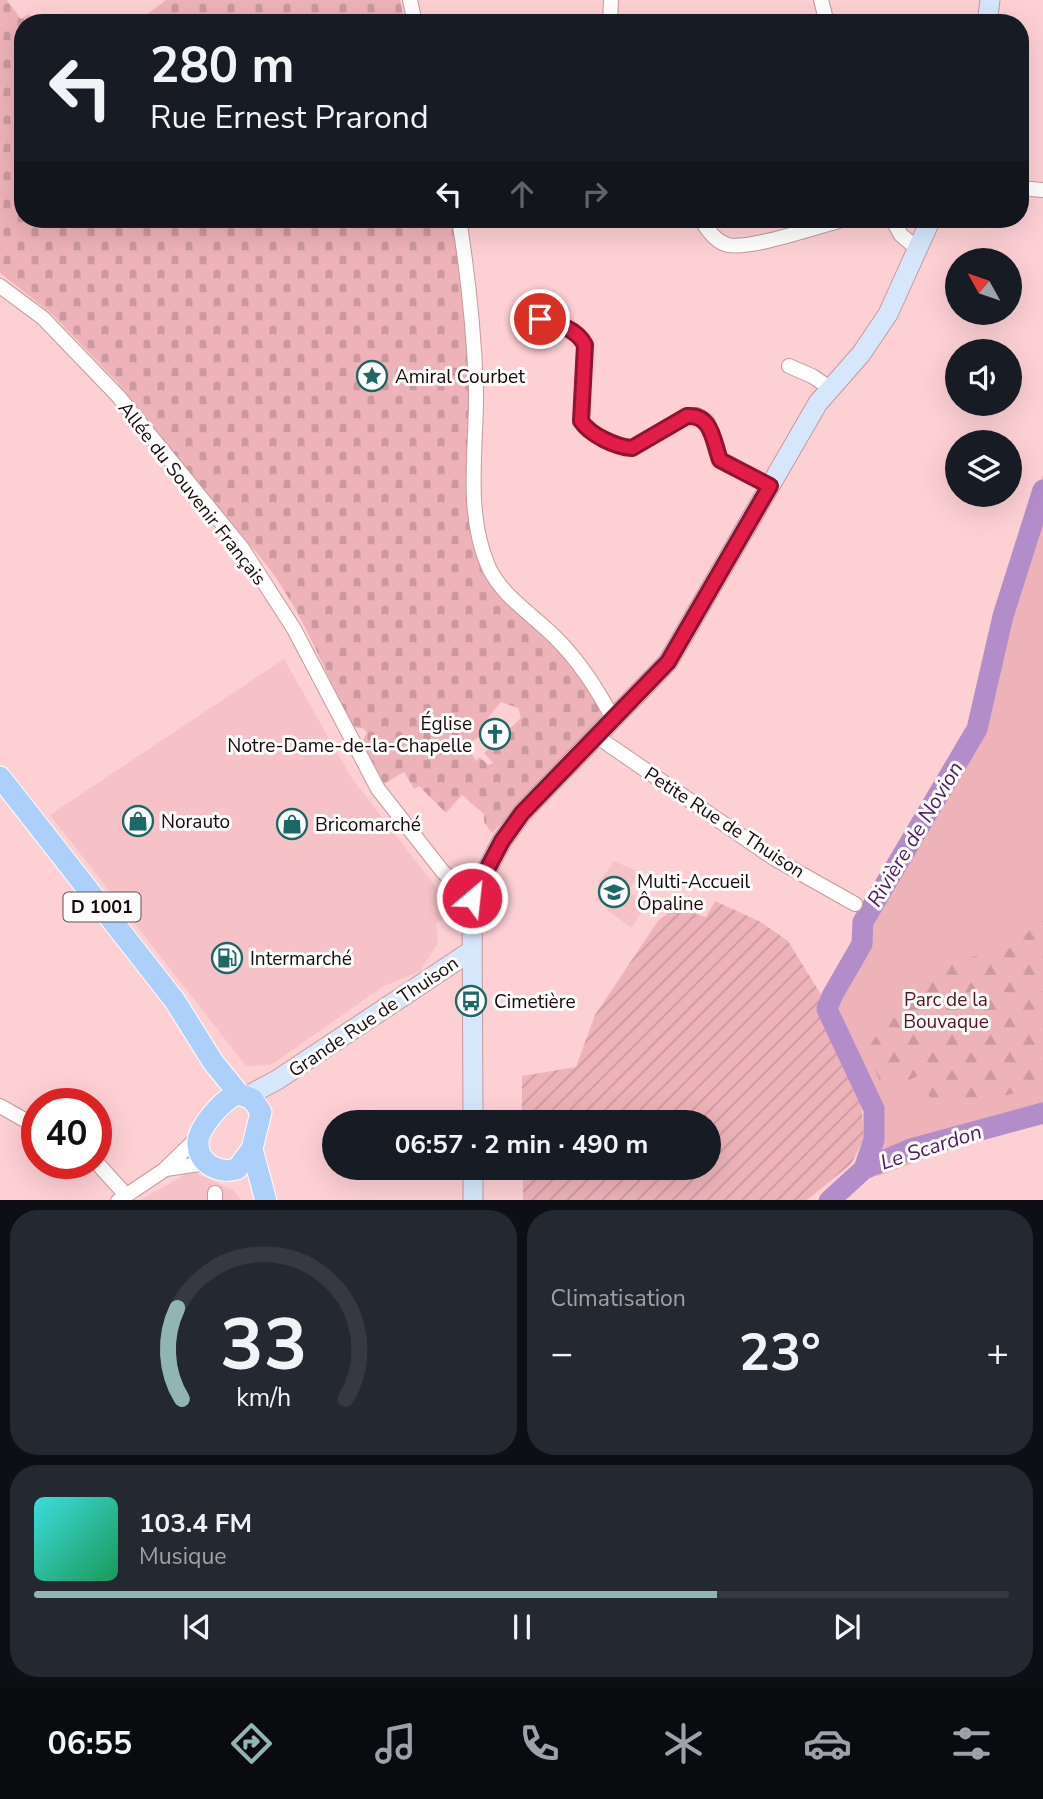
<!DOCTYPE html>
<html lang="fr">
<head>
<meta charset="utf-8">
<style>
	body { margin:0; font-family:"Nunito Sans",sans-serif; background:#242831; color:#f1f3f6; height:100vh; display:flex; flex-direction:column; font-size:26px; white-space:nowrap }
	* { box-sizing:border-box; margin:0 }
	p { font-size:23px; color:#9ea1a6 }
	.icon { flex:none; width:38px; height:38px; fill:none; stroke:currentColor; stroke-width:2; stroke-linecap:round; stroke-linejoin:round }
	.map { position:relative; height:1200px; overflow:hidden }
	.panel { display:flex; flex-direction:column; gap:10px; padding:10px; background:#0d0f14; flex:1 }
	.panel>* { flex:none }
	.top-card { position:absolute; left:14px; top:14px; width:1015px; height:214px; border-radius:28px; box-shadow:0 7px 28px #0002; background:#171b24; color:#f1f3f6; overflow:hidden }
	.needle { width:46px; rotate:310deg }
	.fabs { position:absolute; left:945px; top:248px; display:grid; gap:14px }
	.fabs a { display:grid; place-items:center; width:77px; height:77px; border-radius:50%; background:#171b24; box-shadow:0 7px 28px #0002; font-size:35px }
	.speed { position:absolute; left:21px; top:1088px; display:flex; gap:14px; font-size:35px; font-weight:700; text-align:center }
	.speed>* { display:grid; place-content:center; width:91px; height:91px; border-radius:50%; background:#171b24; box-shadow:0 7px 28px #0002; line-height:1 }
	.speed .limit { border:10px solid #d22; background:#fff; color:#111 }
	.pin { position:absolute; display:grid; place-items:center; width:60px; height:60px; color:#fff; margin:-30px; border:4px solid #fff; border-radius:50%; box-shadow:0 2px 7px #0007 }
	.me { position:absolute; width:77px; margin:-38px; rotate:28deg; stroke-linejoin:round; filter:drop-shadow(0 0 5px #0008) }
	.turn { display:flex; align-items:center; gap:24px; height:147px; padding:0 21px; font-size:32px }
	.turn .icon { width:91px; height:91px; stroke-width:2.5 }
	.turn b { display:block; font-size:49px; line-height:60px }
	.lanes { display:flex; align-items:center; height:66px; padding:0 21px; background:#0003; justify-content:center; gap:35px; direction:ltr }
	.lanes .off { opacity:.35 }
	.big { font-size:52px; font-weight:700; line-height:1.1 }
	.panel .widget { flex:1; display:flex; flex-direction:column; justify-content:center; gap:10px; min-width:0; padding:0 24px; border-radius:28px; background:#242831 }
	.panel .dial { align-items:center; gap:0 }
	.dial svg { height:182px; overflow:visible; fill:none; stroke:#363941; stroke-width:7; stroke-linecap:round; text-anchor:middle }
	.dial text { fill:#f1f3f6; stroke:none }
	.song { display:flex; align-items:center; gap:21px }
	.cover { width:84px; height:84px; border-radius:10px; background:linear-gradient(135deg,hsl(180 70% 55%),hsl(150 70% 35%)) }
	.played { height:7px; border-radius:4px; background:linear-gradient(90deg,#91b4b5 70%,#363941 70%) }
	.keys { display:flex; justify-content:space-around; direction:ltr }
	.heat { display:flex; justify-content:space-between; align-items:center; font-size:38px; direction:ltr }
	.panel .tiles { flex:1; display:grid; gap:10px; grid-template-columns:1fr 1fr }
	.widget:last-child { grid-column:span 2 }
	.trip { position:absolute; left:322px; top:1110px; width:399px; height:70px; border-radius:35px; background:#171b24; box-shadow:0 7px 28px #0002; font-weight:700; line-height:70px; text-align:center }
	.tab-bar { display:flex; height:112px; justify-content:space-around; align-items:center; background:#090b0e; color:#9ea1a6 }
	.tab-bar .icon { width:49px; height:49px }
	.tab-bar .active { color:#91b4b5 }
	.tab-bar b { font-size:32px; color:#f1f3f6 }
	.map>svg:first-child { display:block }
	.built { fill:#f6c2c7 }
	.green { fill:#eeb3b9 }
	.forest { fill:url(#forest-firs) }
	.cemetery { fill:url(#cemetery-stones); fill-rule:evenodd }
	.garden { fill:url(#garden-furrows) }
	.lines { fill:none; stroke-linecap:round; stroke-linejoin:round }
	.river { stroke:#b38dca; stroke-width:21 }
	.street-casing { stroke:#c49a9d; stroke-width:16 }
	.secondary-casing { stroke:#c49a9d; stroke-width:21 }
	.primary-casing { stroke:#fff; stroke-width:23 }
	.street { stroke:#fff; stroke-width:14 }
	.secondary { stroke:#d6e7fc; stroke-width:19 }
	.primary { stroke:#acd0f9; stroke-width:21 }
	.route-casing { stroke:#92132f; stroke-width:18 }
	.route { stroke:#e11d48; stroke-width:12 }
	.labels { text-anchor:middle; stroke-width:6; stroke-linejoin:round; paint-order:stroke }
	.shield { fill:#fefefe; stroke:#5d5355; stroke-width:2 }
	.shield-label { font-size:18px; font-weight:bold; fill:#180a0c }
	.poi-label { font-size:19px; fill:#180a0c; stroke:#fefefe; text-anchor:start }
	.street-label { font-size:19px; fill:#180a0c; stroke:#fefefe }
	.park-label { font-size:19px; fill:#581121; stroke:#fefefe }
	.water-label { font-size:21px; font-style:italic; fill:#4d1b65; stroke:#fefefe }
</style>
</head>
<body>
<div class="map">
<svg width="1043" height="1201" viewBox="0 0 1043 1201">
	<defs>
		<pattern id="forest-firs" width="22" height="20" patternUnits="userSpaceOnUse" patternTransform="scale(1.75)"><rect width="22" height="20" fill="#eeb3b9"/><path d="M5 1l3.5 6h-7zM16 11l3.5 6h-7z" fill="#cb999e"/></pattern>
		<pattern id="cemetery-stones" width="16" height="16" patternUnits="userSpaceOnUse" patternTransform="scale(1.75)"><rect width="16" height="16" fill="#eeb3b9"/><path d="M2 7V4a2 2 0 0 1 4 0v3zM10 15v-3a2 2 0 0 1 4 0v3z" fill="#cb999e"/></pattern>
		<pattern id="garden-furrows" width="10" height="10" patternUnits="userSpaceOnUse" patternTransform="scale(1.75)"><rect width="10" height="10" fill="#eeb3b9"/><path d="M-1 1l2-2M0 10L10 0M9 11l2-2" fill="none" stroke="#cb999e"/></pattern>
	</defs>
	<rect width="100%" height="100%" fill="#fdd0d4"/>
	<g class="built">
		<path d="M284 659 351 777 455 912 436 923 438 943 420 971 384 986 271 1065 246 1066 50 815Z"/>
		<path d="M614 861 634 870 638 876 630 888 623 884 621 888 647 902 632 928 608 911 606 905 595 900 604 887 599 883Z"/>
		<path d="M191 1171 233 1190 241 1200 139 1201Z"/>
	</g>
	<path class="green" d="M1043 474V1122L962 1145 878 1176 880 1107 836 1002 869 948 874 926 861 916 972 726 999 616Z"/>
	<path class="forest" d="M1043 916V1088L935 1109 920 1075 884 1092 867 1050 911 983 954 961 1014 947Z"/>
	<g class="cemetery">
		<path d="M0 0H7L21 19 29 14 36 23H23V219H454L472 321 471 431 486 576 505 602 541 631 584 677 602 711 598 724 492 833 484 822V814L462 795 446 813 419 786 414 789 404 772 384 784 362 742 367 733 363 728H357L350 723C317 655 291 579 232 528L116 381 52 314 0 273ZM501 702 518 708 521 718 484 753 493 763 488 765 480 757 476 761 470 751 474 750 473 741 494 725 488 718Z"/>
		<path d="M166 0H400L405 23H136Z"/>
	</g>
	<path class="garden" d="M715 901 759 921 788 941 823 998 827 1031 861 1099 864 1139 851 1164 807 1200H523V1167H709V1122H522V1076L576 1067 595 1015 658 921 675 907 706 917Z"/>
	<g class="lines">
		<g class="river">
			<path d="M864 1169 874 1140V1109L827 1009 832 996 862 944 863 922 977 729 1003 616 1043 490"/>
			<path d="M829 1201 864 1169 911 1149 1043 1113"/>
		</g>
		<g class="street-casing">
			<g id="street">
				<path d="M410 0 415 23"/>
				<path d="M821 0 827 23"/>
				<path d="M515 22V23"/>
				<path d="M610 23 611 0"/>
				<path d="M1020 188 1043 190"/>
				<path d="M459 219C468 275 474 332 476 389 477 448 464 512 489 568 503 597 533 615 555 637 580 662 597 688 613 719"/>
				<path d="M701 219C706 228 716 242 728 245 751 250 821 225 847 219"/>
				<path d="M892 219 901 235 919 250"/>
				<path d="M0 286 43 318 118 396 242 548 294 629 378 789 443 872 472 898"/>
				<path d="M540 319C557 323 576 329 585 345L581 421C590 435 616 447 632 448L687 416 697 415 707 421 720 460 770 487"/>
				<path d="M789 366 812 376 830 388"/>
				<path d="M596 736 775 859 855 904"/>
				<path d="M0 1106 37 1127"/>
				<path d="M96 1162 126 1195"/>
				<path d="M166 1169 206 1163"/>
				<path d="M215 1193V1201"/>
				<path d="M118 1201 164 1170 198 1137"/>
			</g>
		</g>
		<g class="secondary-casing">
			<g id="secondary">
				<path d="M987 23 990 0"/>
				<path d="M247 1096 277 1080 471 951"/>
				<path d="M473 1122 472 898 502 841 522 813 668 662 818 403 861 354 888 314 931 219"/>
				<path d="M473 1167V1201"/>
			</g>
		</g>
		<g class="primary-casing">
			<g id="primary">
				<path d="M0 777 175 1001 213 1062 239 1094"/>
				<path d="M239 1094 252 1099 261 1112 252 1149 237 1169C219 1174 197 1164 198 1142 198 1128 225 1096 239 1094Z"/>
				<path d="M252 1149 266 1201"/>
			</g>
		</g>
		<use href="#street" class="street"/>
		<use href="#secondary" class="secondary"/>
		<use href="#primary" class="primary"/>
	</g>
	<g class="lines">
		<g class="route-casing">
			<path id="route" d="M472 898 502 841 522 813 668 662 770 486 720 460C713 441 712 414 687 416L632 448C616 447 590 435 581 421L585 345C577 329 557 323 540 319"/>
		</g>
		<use href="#route" class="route"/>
	</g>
	<defs>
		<g id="sight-ring" transform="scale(1.575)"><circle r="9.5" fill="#fefefe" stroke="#1b6866" stroke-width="1.5"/><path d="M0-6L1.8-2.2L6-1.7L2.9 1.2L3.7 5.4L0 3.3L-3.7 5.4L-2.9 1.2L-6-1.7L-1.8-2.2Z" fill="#1b6866"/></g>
		<g id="church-ring" transform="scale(1.575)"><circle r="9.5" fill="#fefefe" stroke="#1b6866" stroke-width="1.5"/><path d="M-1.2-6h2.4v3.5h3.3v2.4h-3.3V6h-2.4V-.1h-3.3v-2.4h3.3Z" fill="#1b6866"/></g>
		<g id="shop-ring" transform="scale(1.575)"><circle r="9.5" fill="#fefefe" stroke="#1b6866" stroke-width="1.5"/><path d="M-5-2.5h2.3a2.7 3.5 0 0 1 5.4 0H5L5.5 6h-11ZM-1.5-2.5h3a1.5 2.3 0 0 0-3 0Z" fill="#1b6866"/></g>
		<g id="school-ring" transform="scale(1.575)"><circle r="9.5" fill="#fefefe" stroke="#1b6866" stroke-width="1.5"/><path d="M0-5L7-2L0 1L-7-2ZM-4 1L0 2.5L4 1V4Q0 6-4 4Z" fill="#1b6866"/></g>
		<g id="fuel-ring" transform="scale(1.575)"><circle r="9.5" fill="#fefefe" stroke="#1b6866" stroke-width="1.5"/><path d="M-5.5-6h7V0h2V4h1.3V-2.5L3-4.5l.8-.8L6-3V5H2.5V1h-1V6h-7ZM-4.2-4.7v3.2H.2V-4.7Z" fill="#1b6866"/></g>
		<g id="bus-ring" transform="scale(1.575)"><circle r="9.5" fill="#fefefe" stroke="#1b6866" stroke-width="1.5"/><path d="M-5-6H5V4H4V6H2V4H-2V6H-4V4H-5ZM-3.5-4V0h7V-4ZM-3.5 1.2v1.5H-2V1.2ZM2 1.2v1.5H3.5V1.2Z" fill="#1b6866"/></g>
	</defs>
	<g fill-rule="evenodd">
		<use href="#sight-ring" x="372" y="376"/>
		<use href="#church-ring" x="495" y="734"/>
		<use href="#shop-ring" x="138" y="821"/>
		<use href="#shop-ring" x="292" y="824"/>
		<use href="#school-ring" x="614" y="892"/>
		<use href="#fuel-ring" x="227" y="958"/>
		<use href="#bus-ring" x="471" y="1001"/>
	</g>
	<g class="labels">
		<rect class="shield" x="63.5" y="892.5" width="77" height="29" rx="5"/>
		<g class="shield-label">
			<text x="102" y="913">D 1001</text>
		</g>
		<g class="poi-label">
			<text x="395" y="383">Amiral Courbet</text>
			<text x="472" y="730" text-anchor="end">Église<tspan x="472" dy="22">Notre-Dame-de-la-Chapelle</tspan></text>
			<text x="161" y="828">Norauto</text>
			<text x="315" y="831">Bricomarché</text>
			<text x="637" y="888">Multi-Accueil<tspan x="637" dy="22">Ôpaline</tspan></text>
			<text x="250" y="965">Intermarché</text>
			<text x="494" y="1008">Cimetière</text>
		</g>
		<g class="street-label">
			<text transform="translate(193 493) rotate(52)" y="7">Allée du Souvenir Français</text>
			<text transform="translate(725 822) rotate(33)" y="7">Petite Rue de Thuison</text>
			<text transform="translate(373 1016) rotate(-34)" y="7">Grande Rue de Thuison</text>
		</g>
		<g class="park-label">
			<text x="946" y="1006">Parc de la<tspan x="946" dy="22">Bouvaque</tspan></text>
		</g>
		<g class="water-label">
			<text transform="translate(915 834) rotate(-59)" y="7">Rivière de Novion</text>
			<text transform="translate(931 1147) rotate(-18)" y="7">Le Scardon</text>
		</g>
	</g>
</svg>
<div class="fabs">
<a><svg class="needle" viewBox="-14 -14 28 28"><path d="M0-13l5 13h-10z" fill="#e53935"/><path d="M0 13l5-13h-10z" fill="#9ea1a6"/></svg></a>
<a><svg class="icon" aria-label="sound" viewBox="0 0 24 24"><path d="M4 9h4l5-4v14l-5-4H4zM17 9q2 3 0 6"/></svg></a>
<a><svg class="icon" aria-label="layers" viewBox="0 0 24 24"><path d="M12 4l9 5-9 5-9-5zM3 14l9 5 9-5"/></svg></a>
</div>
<div class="speed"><div class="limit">40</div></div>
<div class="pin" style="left:540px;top:319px;background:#d93025"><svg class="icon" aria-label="arrive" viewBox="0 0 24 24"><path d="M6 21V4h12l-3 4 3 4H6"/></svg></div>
<svg class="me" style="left:472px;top:898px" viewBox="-20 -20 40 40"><circle r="17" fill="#e11d48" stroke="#fff" stroke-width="3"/><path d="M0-11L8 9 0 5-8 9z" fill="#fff"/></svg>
<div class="trip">06:57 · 2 min · 490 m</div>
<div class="top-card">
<div class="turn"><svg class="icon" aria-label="left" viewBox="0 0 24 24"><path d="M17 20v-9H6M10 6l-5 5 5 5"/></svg><div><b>280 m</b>Rue Ernest Prarond</div></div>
<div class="lanes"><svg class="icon" aria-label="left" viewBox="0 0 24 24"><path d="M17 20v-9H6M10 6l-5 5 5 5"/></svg><svg class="icon off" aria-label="ahead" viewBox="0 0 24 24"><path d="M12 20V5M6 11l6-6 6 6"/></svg><svg class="icon off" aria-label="right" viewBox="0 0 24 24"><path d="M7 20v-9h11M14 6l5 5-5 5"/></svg></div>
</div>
</div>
<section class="panel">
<div class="tiles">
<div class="widget dial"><svg viewBox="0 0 100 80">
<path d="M14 69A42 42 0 1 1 86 69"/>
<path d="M14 69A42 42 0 0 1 12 29" stroke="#91b4b5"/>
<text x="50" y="56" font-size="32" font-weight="700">33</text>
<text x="50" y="72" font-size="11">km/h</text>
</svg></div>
<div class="widget"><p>Climatisation</p>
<div class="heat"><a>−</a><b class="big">23°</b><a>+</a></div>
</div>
<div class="widget">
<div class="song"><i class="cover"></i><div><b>103.4 FM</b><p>Musique</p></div></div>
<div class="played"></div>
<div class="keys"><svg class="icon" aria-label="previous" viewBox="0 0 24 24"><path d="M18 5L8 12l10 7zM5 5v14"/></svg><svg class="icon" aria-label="pause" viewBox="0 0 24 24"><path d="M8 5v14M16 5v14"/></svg><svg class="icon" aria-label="next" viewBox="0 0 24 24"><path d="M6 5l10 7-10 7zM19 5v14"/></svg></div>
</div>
</div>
</section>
<nav class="tab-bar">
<b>06:55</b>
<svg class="icon active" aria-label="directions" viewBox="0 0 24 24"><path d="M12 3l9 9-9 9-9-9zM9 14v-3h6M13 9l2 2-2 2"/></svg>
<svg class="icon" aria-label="music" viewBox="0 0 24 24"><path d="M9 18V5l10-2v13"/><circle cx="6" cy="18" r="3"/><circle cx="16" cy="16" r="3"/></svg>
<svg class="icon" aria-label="phone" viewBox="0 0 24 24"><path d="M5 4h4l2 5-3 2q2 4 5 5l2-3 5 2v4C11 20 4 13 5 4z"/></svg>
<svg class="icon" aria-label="climate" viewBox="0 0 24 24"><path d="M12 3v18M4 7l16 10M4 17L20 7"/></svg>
<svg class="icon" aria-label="car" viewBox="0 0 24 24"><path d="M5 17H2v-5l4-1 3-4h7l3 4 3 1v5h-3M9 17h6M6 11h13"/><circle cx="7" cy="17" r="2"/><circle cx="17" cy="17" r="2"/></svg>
<svg class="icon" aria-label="filters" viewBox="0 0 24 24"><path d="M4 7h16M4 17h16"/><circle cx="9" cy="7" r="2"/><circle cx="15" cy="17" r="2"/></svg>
</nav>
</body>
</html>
